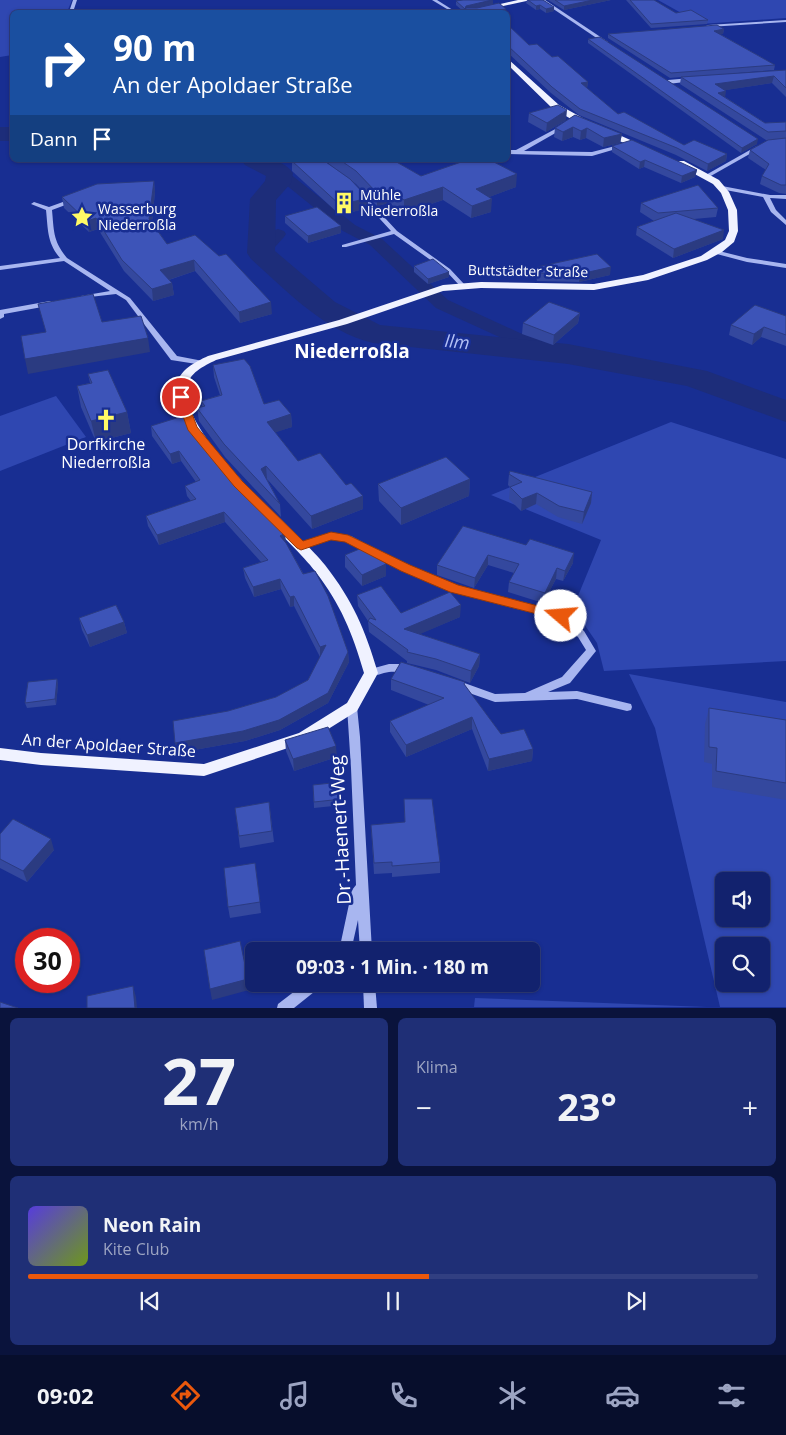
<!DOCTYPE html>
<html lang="de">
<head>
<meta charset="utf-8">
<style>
	body { margin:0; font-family:"Open Sans",sans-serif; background:#1f2f76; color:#f1f3f6; height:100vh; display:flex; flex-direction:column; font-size:19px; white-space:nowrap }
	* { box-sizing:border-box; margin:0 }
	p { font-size:16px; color:#9ca4c2 }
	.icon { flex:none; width:28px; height:28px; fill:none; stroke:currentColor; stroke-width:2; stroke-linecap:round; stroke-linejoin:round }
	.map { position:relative; height:1008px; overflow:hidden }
	.panel { display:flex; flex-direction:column; gap:10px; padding:10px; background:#0a133c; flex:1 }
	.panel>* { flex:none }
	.top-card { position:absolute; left:10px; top:10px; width:500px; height:152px; border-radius:8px; box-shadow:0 1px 4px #0004,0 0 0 1px #313f81; background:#1a4fa0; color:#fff; overflow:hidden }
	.fabs { position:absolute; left:715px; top:872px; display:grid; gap:10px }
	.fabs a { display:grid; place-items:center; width:55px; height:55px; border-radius:8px; background:#12226e; box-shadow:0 1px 4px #0004,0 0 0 1px #313f81; font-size:25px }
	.speed { position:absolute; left:15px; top:928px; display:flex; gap:10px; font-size:25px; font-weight:700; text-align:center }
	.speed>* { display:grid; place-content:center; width:65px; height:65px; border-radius:50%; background:#12226e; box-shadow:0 1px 4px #0004,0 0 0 1px #313f81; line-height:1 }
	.speed .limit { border:8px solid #d22; background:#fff; color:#111 }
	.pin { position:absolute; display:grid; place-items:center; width:42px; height:42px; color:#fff; margin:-21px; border:2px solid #fff; border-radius:50%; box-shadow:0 1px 5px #0007 }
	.me { position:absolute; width:55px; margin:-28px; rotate:288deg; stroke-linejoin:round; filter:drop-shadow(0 0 4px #0008) }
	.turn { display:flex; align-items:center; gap:18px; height:105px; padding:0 20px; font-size:22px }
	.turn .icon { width:65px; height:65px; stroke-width:2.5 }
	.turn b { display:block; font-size:35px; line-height:42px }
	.then { display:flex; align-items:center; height:48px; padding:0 20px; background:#0003; gap:10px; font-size:19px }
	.big { font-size:38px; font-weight:700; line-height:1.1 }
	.panel .card { flex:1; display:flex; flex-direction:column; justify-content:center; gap:8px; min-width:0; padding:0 18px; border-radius:8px; background:#1f2f76 }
	.panel .dial { align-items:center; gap:0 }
	.dial b { font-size:65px; line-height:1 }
	.song { display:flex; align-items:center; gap:15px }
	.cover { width:60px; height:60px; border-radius:8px; background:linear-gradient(135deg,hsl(250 70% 55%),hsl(80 70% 35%)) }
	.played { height:5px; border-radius:2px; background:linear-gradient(90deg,#ea580c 55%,#313f81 55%) }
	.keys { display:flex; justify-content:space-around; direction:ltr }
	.heat { display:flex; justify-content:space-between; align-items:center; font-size:28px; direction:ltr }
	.panel .tiles { flex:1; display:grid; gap:10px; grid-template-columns:1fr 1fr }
	.card:last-child { grid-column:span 2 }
	.trip { position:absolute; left:245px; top:942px; width:295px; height:50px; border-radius:8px; background:#12226e; box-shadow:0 1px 4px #0004,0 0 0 1px #313f81; font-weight:700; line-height:50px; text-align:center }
	.menu { display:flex; height:80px; justify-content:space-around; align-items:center; background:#070e2c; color:#9ca4c2 }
	.menu .icon { width:35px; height:35px }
	.menu .on { color:#ea580c }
	.menu b { font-size:22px; color:#f1f3f6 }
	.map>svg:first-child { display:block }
	.green { fill:#2f47b1; fill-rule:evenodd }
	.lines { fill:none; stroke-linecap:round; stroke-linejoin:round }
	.canal { fill:#1d2d7a; fill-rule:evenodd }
	.river { fill:#1d2d7a; fill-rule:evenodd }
	.minor { fill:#a8b6f0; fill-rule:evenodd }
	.major { fill:#f0f2ff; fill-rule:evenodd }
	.wall { fill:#34489e }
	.shaded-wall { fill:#2b3b81 }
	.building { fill:#3d54b8; stroke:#2b3b81 }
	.route { fill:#ea580c; stroke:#983908 }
	.labels { text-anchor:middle; stroke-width:5; stroke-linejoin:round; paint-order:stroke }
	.far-poi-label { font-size:14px; fill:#fff; stroke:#182e92; text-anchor:start }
	.far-street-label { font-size:14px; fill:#fff; stroke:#182e92 }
	.poi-label { font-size:16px; fill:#fff; stroke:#182e92 }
	.street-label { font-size:16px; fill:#fff; stroke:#182e92 }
	.water-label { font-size:18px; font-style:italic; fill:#b4c1f6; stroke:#182e92 }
	.quarter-label { font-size:19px; font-weight:bold; fill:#fff; stroke:#182e92 }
	.near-street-label { font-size:19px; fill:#fff; stroke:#182e92 }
</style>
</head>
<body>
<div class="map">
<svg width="786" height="1008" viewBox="0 0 786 1008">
	<rect width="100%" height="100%" fill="#182e92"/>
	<g class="green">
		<path d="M0 0H72L67 12H12V55L0 57Z"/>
		<path d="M658 0H786V18L701 24Z"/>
		<path d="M56 396 86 437 0 471V416Z"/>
		<path d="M671 422 786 459V661L604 671 597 643 573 608 601 540 491 495Z"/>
		<path d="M629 674 786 702V1007H720L655 728ZM724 881H761V919H724ZM724 946H761V984H724Z"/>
		<path d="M475 998 707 1007H474Z"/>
	</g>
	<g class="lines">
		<g class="canal">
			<path d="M280 169 285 170 355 225 382 239 448 300 520 333 574 350 577 354 574 358 568 359 508 341 436 308 370 245 343 231 275 176 273 173 275 170Z"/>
			<path d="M278 229 284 231 286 234 284 237 267 256H255L253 253 255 250 272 231Z"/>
		</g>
		<g class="river">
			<rect x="0" y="127" width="12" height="14"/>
			<path d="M241 160C259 160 281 156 293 173L291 183 276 200 275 251 335 302 380 325 568 344 707 371 786 400V422L687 386 568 364 373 343C324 331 287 291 251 259L247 253 250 199 265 181 266 176 245 165Z"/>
		</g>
		<g class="minor">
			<path d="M73 0H77L73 12H69Z"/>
			<path d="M432 0H437L456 12H452Z"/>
			<path d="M540 0H545L608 42 604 43Z"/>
			<path d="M786 20V22L708 27 706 26 708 25Z"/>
			<path d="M691 78 694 80 693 81 668 84 665 82 668 80Z"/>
			<path d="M561 126 566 127 524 151 592 152 623 144 626 146 592 156 508 154V150H516Z"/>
			<path d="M757 146 762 147 709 177 704 176Z"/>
			<path d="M722 186 770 195H786V199L770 198 776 210 786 220V225L771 212 763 197 720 189V187Z"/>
			<path d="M360 192 362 193 397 231 450 269 464 284V286H460L446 271 394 234 346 247H342V245L391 231 358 195V193Z"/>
			<path d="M74 198 77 200 76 201 52 210C54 231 53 241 67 258L130 298 177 356 203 361 204 363 203 365 171 360 126 300 116 294 81 298V296L110 291 64 261 0 270V266L60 258C47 243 48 229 46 210L31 204 34 202 49 207Z"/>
			<path d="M715 250 747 258 786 264V268L747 262 713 253 712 252Z"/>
			<path d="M50 301H53V305L4 314V317L0 319V310Z"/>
			<path d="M331 533 351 536 408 566 458 586 564 614 584 631 596 651 570 683 548 692 577 691 631 704 632 707 631 710 627 711 577 699 495 702 452 687 451 684 452 681 456 680 495 694 525 693 562 677 586 650 578 637 558 619 452 591 402 570 346 541 331 539 301 549 296 546 298 544Z"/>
			<path d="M389 664H398L411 666 412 669 411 672C404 673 396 671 389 672 381 673 375 677 367 676L366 673 367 670Z"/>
			<path d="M352 703 356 704 357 707 360 737 372 951H360L358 920 351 951H339L352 890 356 885 351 768 347 707 348 704Z"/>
			<path d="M304 984H320L319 988 294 1008H277L278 1004Z"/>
			<path d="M363 984H375L377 1008H364Z"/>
		</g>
		<g class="major">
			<path d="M518 0H531L476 12H466Z"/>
			<path d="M508 59 559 105 590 122V126H584L553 109 508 65Z"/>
			<path d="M602 130H608L646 147 639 149 602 134Z"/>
			<path d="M678 161H684L719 180 729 192 737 210 738 231 734 242 722 252 707 260 648 280 594 290 481 288 443 291 347 324 216 360C204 366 188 373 187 388 182 439 293 525 325 565 353 601 365 629 378 673L357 711 309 741 204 776 41 765 0 760V748L41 753 204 764 299 733 347 703 364 673C352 632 341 605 315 571 285 532 166 435 176 386 179 370 195 362 208 356L339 320 443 285 481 282 594 284 643 275 701 256 725 240 729 231 728 210 721 193 713 184 678 165Z"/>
		</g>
	</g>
	<g class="wall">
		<path d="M527 0H543L554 11 546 13 540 9 536 10 526 3Z"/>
		<path d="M548 0H611L564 10Z"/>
		<path d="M626 0H654L676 13 708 20 707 24 651 28Z"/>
		<path d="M456 1 493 4 475 8 506 9V12H464L456 5Z"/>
		<path d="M508 25 529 45 552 57 588 82 587 88 618 114 684 145 727 154 726 161 707 171 676 155 579 115 551 93 508 53Z"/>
		<path d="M724 29 723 34H720L775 65 774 70 703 76 786 70V97L772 83 725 90V97L765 123 786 122V194L779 193 760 184 762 176 766 170 748 158 750 150 771 140H766L680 84 681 77 670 78 608 38V34Z"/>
		<path d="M588 39 757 144 741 153 588 43Z"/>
		<path d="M529 113 566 120 546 132 528 122Z"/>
		<path d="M575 115 622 134 620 143 603 147 586 138 580 140 573 137 562 141 554 137 555 128Z"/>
		<path d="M612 146 697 170 695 177 681 183 644 167 639 169 612 152Z"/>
		<path d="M329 160H393L421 176 516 187 489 197 491 212 471 218 443 200 404 213 389 203 377 206 356 184 329 164Z"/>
		<path d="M292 161 368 198V208L340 215 292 171Z"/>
		<path d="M154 181 155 192 152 222 167 244 195 235 272 314 240 323 195 271 169 280 172 283 174 295 153 301 124 271 98 229 89 232 64 208 62 197Z"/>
		<path d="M641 203 718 208 716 217 694 219 723 239 673 258 636 235 637 227 654 221 640 212Z"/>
		<path d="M285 216 341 233 308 243 285 223Z"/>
		<path d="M414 266 449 277 428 284 414 272Z"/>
		<path d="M537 267 610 275 579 282 537 281 536 275Z"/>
		<path d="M580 313 578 323 553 345 522 334 523 323Z"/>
		<path d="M786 316V346L761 337 752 345 729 335 731 325Z"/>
		<path d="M213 365 264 404 291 414 292 427 275 432 298 461 363 509 312 529 267 479 280 504 281 517 225 457 199 421 197 408 202 406 201 401 220 395 214 377Z"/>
		<path d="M88 374 127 412 131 433 96 442 81 407 77 386 90 383Z"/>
		<path d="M151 426 211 454 286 543 348 652 349 662 328 703 280 730 245 741 177 753 175 743 228 711 276 697 308 680 320 657 294 606 290 607 281 589 254 597 245 578 243 568 261 562 225 522 159 545 148 526 146 516 191 501 187 496 185 486 196 482 181 461 172 464 152 436Z"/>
		<path d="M509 474 592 492 591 503 582 524 558 517 536 504 521 511 509 499 510 487 508 485Z"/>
		<path d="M470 479 469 496 401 525 379 501 378 484Z"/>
		<path d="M463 526 573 563 563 581 556 579 543 603 508 592 509 582 514 573 488 565 474 588 437 575V565Z"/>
		<path d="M345 555 386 576 362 586 345 567Z"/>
		<path d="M357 595 401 613 460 617 419 634 480 654 479 666 470 683 436 670 407 663V661L369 632 368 621 358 606Z"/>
		<path d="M79 618 124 622 127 633 90 647 82 630Z"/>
		<path d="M57 679 58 685 56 705 27 708 25 703Z"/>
		<path d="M391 679 465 686 501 734 533 749 532 761 488 771 472 729 406 757 390 732V721L429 705 391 690Z"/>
		<path d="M709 708 786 720V800L712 787V764L704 762 705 724Z"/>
		<path d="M285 740 337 757 294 771 286 751Z"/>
		<path d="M341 782 343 805 314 808 313 785Z"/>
		<path d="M404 799 440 862V873L392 877V873L374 874 371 825 405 822Z"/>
		<path d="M269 802 274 842 240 848 235 808Z"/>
		<path d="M0 834 54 850 27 882 0 868Z"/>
		<path d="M255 863 261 913 230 918 228 907Z"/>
	</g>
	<g class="shaded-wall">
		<path d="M493 0V4L467 10 465 8 466 6Z"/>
		<path d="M593 0H611L564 10V6Z"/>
		<path d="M540 5V9L536 10V6Z"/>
		<path d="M554 7V11L546 13V9Z"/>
		<path d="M506 9V12H494L495 11Z"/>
		<path d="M724 29 723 34 713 36 714 31Z"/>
		<path d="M774 76 772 83 714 92 715 84Z"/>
		<path d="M588 82 587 88 581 83Z"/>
		<path d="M726 91 725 98 716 100 718 93Z"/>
		<path d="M567 110 566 120 546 132 547 123Z"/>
		<path d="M573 127V137L562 141 563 132Z"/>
		<path d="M587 128 586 138 580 140 581 131Z"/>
		<path d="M622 134 620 143 603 147 604 138Z"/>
		<path d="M758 139 757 144 741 153 742 148Z"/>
		<path d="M727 154 726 161 707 171 708 164Z"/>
		<path d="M645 160 644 167 639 169 640 162Z"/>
		<path d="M697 170 695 177 681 183 682 176Z"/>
		<path d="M517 174 516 187 476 202V189Z"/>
		<path d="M154 181 155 192 151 230 149 219Z"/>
		<path d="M443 187V200L404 213V200Z"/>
		<path d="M389 190V203L377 206V193Z"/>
		<path d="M368 198V208L340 215V205Z"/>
		<path d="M492 199 491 212 471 218 472 206Z"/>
		<path d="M96 218 98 229 89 232 87 221Z"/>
		<path d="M341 226V233L308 243V236Z"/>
		<path d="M724 230 723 239 673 258 674 249Z"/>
		<path d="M194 260 195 271 162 282 160 270Z"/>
		<path d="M611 267 610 275 579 282 580 274Z"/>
		<path d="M449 272V277L428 284V279Z"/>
		<path d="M172 283 174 295 153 301 152 289Z"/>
		<path d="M271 302 272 314 240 323 239 312Z"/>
		<path d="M580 313 578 323 553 345 554 335Z"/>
		<path d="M764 327 761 337 752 345 754 334Z"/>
		<path d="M148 338 150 352 28 374 25 359Z"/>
		<path d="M127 412 131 433 96 442 91 421Z"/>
		<path d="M291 414 292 427 268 435 267 422Z"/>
		<path d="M179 451 181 461 172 464 170 454Z"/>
		<path d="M266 466 267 479 262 482 261 469Z"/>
		<path d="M470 479 469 496 401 525V508Z"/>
		<path d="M592 492 591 503 582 524 584 512Z"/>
		<path d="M537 493 536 504 521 511 522 499Z"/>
		<path d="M363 496V509L312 529 311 516Z"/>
		<path d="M224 512 225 522 159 545 157 535Z"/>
		<path d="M285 533 286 543 280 536Z"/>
		<path d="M574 553 573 563 563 581 565 571Z"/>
		<path d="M488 555V565L474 588 475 578Z"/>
		<path d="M386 564V576L362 586V575Z"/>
		<path d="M557 568 556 579 543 603 545 593Z"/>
		<path d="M280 579 281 589 254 597 253 587Z"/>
		<path d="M294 596V606L290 607V597Z"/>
		<path d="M461 605 460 617 404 641V629Z"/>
		<path d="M124 622 127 633 90 647 87 635Z"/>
		<path d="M326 645 320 657V647Z"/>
		<path d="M348 652 349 662 328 703 280 730 245 741 177 753 175 743 243 731Z"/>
		<path d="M480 654 479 666 470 683 471 671Z"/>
		<path d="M57 679 58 685 56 705 55 699Z"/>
		<path d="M472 717V729L406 757V745Z"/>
		<path d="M336 746 337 757 294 771 293 759Z"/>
		<path d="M533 749 532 761 488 771 489 759Z"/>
		<path d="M51 839 54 850 27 882 23 871Z"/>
		<path d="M248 979 249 990 212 1000 210 989Z"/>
		<path d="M133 986 136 997 137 1008H135Z"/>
	</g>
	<g class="building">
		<path d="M463 0H492L466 6 465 9 456 1Z"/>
		<path d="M528 0H543L554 7 546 9 540 5 536 6Z"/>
		<path d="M555 0H593L564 6Z"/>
		<path d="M630 0H654L676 13 691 10 708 20 651 24Z"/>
		<path d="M499 3 506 9 495 11 496 12H470L465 8H477Z"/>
		<path d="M508 25 529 45 537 44 552 57 558 56 588 82 581 83 618 114 624 112 684 145 694 140 727 154 708 164 677 148 580 109 552 87 508 46Z"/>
		<path d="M717 25 724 29 714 31 775 65 671 73 608 34Z"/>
		<path d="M600 37 758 139 742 148 588 39Z"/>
		<path d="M786 70V88L774 76 715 84 726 91 718 93 765 123 786 122V131L768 132 681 77Z"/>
		<path d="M558 105 567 110 547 123 529 113Z"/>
		<path d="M575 115 622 134 604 138 587 128 581 131 573 127 563 132 555 128Z"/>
		<path d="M786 138V185H781L762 176 769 164 750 150 768 140Z"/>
		<path d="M632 140 697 170 682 176 645 160 640 162 612 146Z"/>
		<path d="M300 160H323L350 179 368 198 340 205 292 161Z"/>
		<path d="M340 160H393L421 176 467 160H490L517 174 476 189 492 199 472 206 443 187 404 200 389 190 377 193 356 171Z"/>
		<path d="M154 181 149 219 167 244 195 235 219 256 226 254 271 302 239 312 194 260 160 270 172 283 152 289 122 260 96 218 87 221 62 197 97 184Z"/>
		<path d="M698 185 718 208 658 213 641 203Z"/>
		<path d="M317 207 341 226 308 236 285 216Z"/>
		<path d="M676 213 724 230 674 249 637 227Z"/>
		<path d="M597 254 611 267 580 274 537 273V267Z"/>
		<path d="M433 259 449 272 428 279 414 266Z"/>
		<path d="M93 294 102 322 141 316 148 338 25 359 21 336 46 332 38 304Z"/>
		<path d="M549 302 580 313 554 335 523 323Z"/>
		<path d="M755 305 786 316V335L764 327 754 334 731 325Z"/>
		<path d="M244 359 250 366 264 404 279 400 291 414 267 422 298 461 320 453 346 485 351 483 363 496 311 516 266 466 261 469 280 504 224 444 197 408 205 406 201 401 222 395 213 365Z"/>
		<path d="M108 370 127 412 91 421 77 386 92 383 88 374Z"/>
		<path d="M183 416 211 454 285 533 280 536 286 543 303 574 315 571 328 596 348 652 328 693 279 720 243 731 175 743 173 721 228 711 276 697 308 680 326 645 320 647 294 596 290 597 280 579 253 587 243 568 268 560 224 512 157 535 146 516 196 499 185 486 200 480 179 451 170 454 151 426Z"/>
		<path d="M446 457 470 479 401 508 378 484Z"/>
		<path d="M510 471 592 492 584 512 559 506 537 493 522 499 510 487 522 482 509 474Z"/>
		<path d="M463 526 526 545 530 539 574 553 565 571 557 568 545 593 509 582 519 564 488 555 475 578 437 565Z"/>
		<path d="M369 545 386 564 362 575 345 555Z"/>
		<path d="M381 586 401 613 450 592 461 605 404 629 480 654 471 671 436 659 407 652 408 650 368 621 370 618 376 620 357 595Z"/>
		<path d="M116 605 124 622 87 635 79 618Z"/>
		<path d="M401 662 465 682 464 684 501 734 524 729 533 749 489 759 472 717 406 745 390 721 444 698 391 679Z"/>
		<path d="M57 679 55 699 25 703 28 682Z"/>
		<path d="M709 708 786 720V783L716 771 717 748 709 747Z"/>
		<path d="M328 727 336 746 293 759 285 740Z"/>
		<path d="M341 782 342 799 314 802 313 785Z"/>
		<path d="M404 799H432L440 862 392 866V862L374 863 371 825 405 822Z"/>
		<path d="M269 802 272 831 239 836 235 808Z"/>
		<path d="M13 819 51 839 23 871 0 859V834Z"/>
		<path d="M255 863 260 902 228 907 224 868Z"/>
		<path d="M240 941 248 979 210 989 204 950Z"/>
		<path d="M133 986 135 1008H87V996Z"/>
		<path d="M0 1002 18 1008H0Z"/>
	</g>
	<path class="route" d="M181 394 186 397 197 427 242 481 303 541 331 532 348 535 410 565 458 585 565 613 567 616 565 619 561 620 450 592 401 571 345 542 331 540 301 550 297 548 234 486 188 430 176 397Z"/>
	<defs>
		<g id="building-bare" transform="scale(1.725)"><path d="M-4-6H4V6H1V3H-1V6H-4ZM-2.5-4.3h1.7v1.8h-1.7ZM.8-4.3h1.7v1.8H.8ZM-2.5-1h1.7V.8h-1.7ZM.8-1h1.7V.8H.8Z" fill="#fffa66" stroke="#182e92" stroke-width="2.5" paint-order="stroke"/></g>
		<g id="sight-bare" transform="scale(1.725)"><path d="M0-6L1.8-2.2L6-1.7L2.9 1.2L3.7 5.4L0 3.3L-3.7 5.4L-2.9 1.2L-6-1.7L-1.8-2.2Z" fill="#fffa66" stroke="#182e92" stroke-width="2.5" paint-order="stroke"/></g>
		<g id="church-bare" transform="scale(1.725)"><path d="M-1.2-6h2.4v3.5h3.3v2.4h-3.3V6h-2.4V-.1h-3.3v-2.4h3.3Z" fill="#fffa66" stroke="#182e92" stroke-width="2.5" paint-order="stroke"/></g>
	</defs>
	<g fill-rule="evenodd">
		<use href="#building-bare" x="344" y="203"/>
		<use href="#sight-bare" x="82" y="217"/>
		<use href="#church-bare" x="106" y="420"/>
	</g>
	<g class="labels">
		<g class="far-poi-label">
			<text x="360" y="200">Mühle<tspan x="360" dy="16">Niederroßla</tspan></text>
			<text x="98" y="214">Wasserburg<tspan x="98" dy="16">Niederroßla</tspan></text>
		</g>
		<g class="far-street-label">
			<text transform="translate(528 271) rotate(1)" y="5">Buttstädter Straße</text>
		</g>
		<g class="poi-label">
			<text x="106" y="450">Dorfkirche<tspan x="106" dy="18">Niederroßla</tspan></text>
		</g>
		<g class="street-label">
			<text transform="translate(109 745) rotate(4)" y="6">An der Apoldaer Straße</text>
		</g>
		<g class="water-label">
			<text transform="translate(457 342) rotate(6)" y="6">Ilm</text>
		</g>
		<g class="quarter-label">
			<text x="352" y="358">Niederroßla</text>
		</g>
		<g class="near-street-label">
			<text transform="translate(340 830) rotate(-93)" y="7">Dr.-Haenert-Weg</text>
		</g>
	</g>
</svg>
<div class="fabs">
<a><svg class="icon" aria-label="sound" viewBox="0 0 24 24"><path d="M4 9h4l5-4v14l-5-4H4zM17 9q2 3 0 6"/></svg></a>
<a><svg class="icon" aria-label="search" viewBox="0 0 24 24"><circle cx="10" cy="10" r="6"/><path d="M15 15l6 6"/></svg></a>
</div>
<div class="speed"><div class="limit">30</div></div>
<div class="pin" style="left:181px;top:397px;background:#d93025"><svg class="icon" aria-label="arrive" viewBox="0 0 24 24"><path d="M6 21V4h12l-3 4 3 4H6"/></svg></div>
<svg class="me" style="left:561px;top:616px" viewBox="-20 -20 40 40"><circle r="19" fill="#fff"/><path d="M0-13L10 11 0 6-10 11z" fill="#ea580c"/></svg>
<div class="trip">09:03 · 1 Min. · 180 m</div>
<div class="top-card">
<div class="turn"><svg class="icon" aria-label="right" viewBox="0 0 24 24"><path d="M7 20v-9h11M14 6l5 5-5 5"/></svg><div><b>90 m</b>An der Apoldaer Straße</div></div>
<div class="then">Dann<svg class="icon" aria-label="arrive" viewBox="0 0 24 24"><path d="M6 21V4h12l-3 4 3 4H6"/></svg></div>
</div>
</div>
<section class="panel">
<div class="tiles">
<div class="card dial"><b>27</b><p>km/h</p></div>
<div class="card"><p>Klima</p>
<div class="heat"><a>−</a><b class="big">23°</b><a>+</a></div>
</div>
<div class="card">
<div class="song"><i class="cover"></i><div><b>Neon Rain</b><p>Kite Club</p></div></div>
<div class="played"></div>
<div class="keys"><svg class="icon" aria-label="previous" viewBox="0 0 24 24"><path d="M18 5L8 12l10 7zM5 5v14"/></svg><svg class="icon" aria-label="pause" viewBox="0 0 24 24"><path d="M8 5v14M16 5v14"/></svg><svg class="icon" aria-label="next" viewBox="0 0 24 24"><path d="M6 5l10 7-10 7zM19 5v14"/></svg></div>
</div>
</div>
</section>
<nav class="menu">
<b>09:02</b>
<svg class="icon on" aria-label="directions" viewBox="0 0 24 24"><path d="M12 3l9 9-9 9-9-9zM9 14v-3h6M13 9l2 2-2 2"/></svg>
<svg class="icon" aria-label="music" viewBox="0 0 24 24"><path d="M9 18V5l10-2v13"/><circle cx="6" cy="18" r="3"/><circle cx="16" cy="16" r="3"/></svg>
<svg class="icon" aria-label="phone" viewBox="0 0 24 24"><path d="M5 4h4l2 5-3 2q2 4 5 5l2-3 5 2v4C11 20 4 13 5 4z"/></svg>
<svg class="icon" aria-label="climate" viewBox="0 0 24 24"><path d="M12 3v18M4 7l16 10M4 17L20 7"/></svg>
<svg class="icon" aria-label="car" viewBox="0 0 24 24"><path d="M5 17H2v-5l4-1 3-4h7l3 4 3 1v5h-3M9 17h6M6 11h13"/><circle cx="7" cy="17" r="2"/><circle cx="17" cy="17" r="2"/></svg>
<svg class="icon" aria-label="filters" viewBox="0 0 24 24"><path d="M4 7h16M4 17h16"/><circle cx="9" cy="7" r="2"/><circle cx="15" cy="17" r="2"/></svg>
</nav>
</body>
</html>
